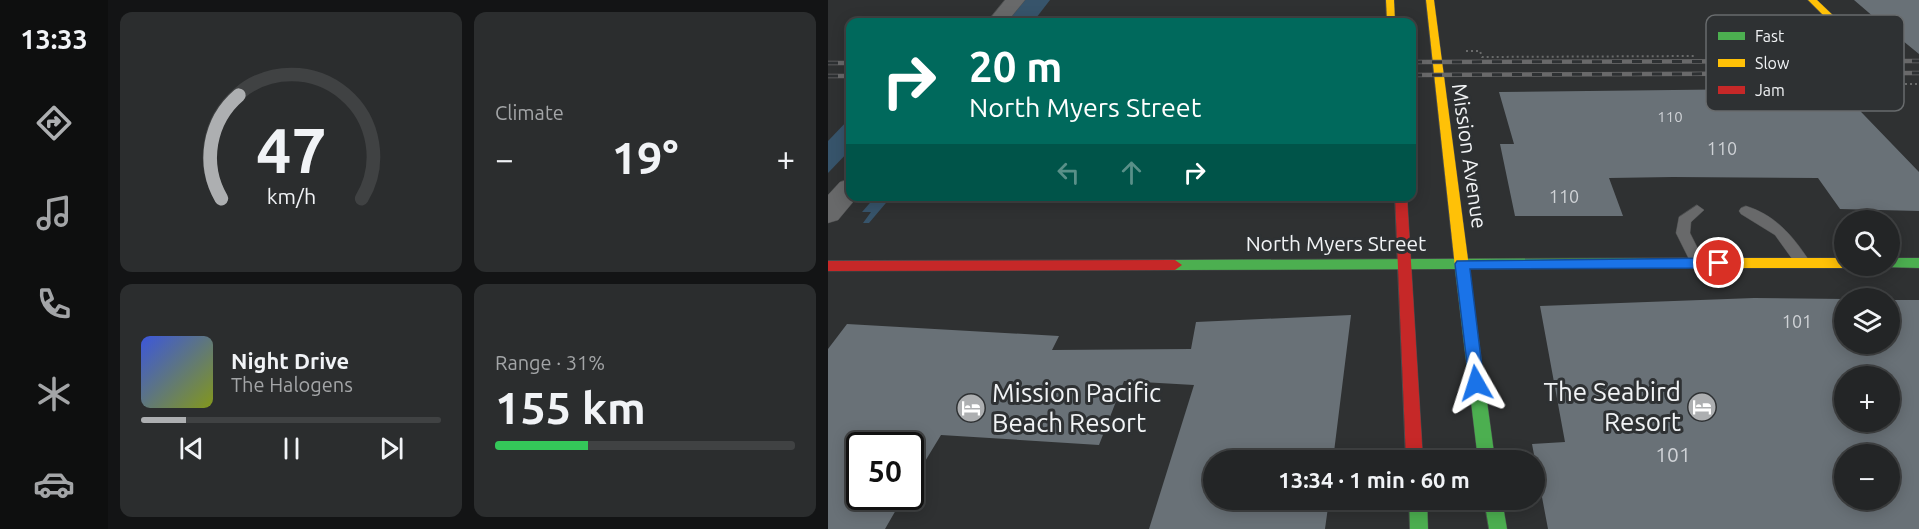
<!DOCTYPE html>
<html lang="en">
<head>
<meta charset="utf-8">
<style>
	body { margin:0; font-family:Ubuntu,sans-serif; background:#2b2d2e; color:#f1f3f6; height:100vh; display:flex; flex-direction:column; font-size:22px; white-space:nowrap }
	* { box-sizing:border-box; margin:0 }
	p { font-size:20px; color:#a3a5a7 }
	.icon { flex:none; width:33px; height:33px; fill:none; stroke:currentColor; stroke-width:2; stroke-linecap:round; stroke-linejoin:round }
	.map { position:relative; flex:1; overflow:hidden }
	.panel { display:flex; flex-direction:column; gap:12px; padding:12px; background:#131415; width:720px }
	.panel>* { flex:none }
	.hud { position:absolute; left:18px; top:18px; width:570px; height:183px; border-radius:12px; box-shadow:0 3px 15px #0003,0 0 0 2px #404243; background:#00695c; color:#fff; overflow:hidden }
	.fabs { position:absolute; left:1006px; top:210px; display:grid; gap:12px }
	.fabs a { display:grid; place-items:center; width:66px; height:66px; border-radius:50%; background:#232526; box-shadow:0 3px 15px #0003,0 0 0 2px #404243; font-size:30px }
	.speed { position:absolute; left:18px; top:432px; display:flex; gap:12px; font-size:30px; font-weight:700; text-align:center }
	.speed>* { display:grid; place-content:center; width:78px; height:78px; border-radius:50%; background:#232526; box-shadow:0 3px 15px #0003,0 0 0 2px #404243; line-height:1 }
	.speed .limit { border:3px solid #111; border-radius:9px; background:#fff; color:#111 }
	.pin { position:absolute; display:grid; place-items:center; width:51px; height:51px; color:#fff; margin:-26px; border:3px solid #fff; border-radius:50%; box-shadow:0 2px 6px #0007 }
	.me { position:absolute; width:66px; margin:-33px; rotate:354deg; stroke-linejoin:round; filter:drop-shadow(0 0 4px #0008) }
	.turn { display:flex; align-items:center; gap:21px; height:126px; padding:0 24px; font-size:27px }
	.turn .icon { width:78px; height:78px; stroke-width:2.5 }
	.turn b { display:block; font-size:42px; line-height:51px }
	.lanes { display:flex; align-items:center; height:57px; padding:0 24px; background:#0003; justify-content:center; gap:30px; direction:ltr }
	.lanes .off { opacity:.35 }
	.big { font-size:45px; font-weight:600; line-height:1.1 }
	.panel .card { flex:1; display:flex; flex-direction:column; justify-content:center; gap:9px; min-width:0; padding:0 21px; border-radius:12px; background:#2b2d2e }
	.panel .dial { align-items:center; gap:0 }
	.dial svg { height:156px; overflow:visible; fill:none; stroke:#404243; stroke-width:7; stroke-linecap:round; text-anchor:middle }
	.dial text { fill:#f1f3f6; stroke:none }
	.song { display:flex; align-items:center; gap:18px }
	.cover { width:72px; height:72px; border-radius:9px; background:linear-gradient(135deg,hsl(230 70% 55%),hsl(70 70% 35%)) }
	.played { height:6px; border-radius:3px; background:linear-gradient(90deg,#adafb1 15%,#404243 15%) }
	.keys { display:flex; justify-content:space-around; direction:ltr }
	.heat { display:flex; justify-content:space-between; align-items:center; font-size:33px; direction:ltr }
	.charge { height:9px; border-radius:4px; background:linear-gradient(90deg,#34c759 31%,#404243 0) }
	.panel .tiles { flex:1; display:grid; gap:12px; grid-template-columns:repeat(2,1fr) }
	.trip { position:absolute; left:375px; top:450px; width:342px; height:60px; border-radius:30px; background:#232526; box-shadow:0 3px 15px #0003,0 0 0 2px #404243; font-weight:600; line-height:60px; text-align:center }
	main { display:flex; flex:1; min-height:0 }
	.dock { display:flex; flex-direction:column; width:108px; justify-content:space-around; align-items:center; background:#0e0f0f; color:#a3a5a7 }
	.dock .icon { width:42px; height:42px }
	.dock .selected { color:#adafb1 }
	.dock b { font-size:27px; color:#f1f3f6 }
	.map>svg:first-child { display:block }
	.forest { fill:#37546b }
	.building { fill:#697177; fill-rule:evenodd }
	.lines { fill:none; stroke-linecap:round; stroke-linejoin:round }
	.lane-casing { stroke:#4b4d4e; stroke-width:1 }
	.street-casing { stroke:#4b4d4e; stroke-width:1 }
	.fast-casing { stroke:#4b4d4e; stroke-width:1 }
	.slow-casing { stroke:#4b4d4e; stroke-width:1 }
	.jam-casing { stroke:#4b4d4e; stroke-width:1 }
	.path { stroke:#696a6a; stroke-width:2; stroke-dasharray:2 3; stroke-linecap:butt }
	.lane { fill:#68696a; fill-rule:evenodd }
	.street { fill:#68696a; fill-rule:evenodd }
	.fast { fill:#4caf50; fill-rule:evenodd }
	.slow { fill:#ffc107; fill-rule:evenodd }
	.jam { fill:#c62828; fill-rule:evenodd }
	.rail-casing { stroke:#69696a; stroke-width:4.5 }
	.rail { stroke:#2e3133; stroke-width:3; stroke-dasharray:10; stroke-linecap:butt }
	.route { fill:#1a73e8; stroke:#114b97; stroke-width:1.5 }
	.labels { text-anchor:middle; stroke-width:6; stroke-linejoin:round; paint-order:stroke }
	.far-number-label { font-size:15px; fill:#cfd2d6 }
	.number-label { font-size:18px; fill:#cfd2d6 }
	.street-label { font-size:21px; fill:#f1f3f5; stroke:#2e3133 }
	.near-number-label { font-size:21px; fill:#cfd2d6 }
	.near-poi-label { font-size:26px; fill:#f1f3f5; stroke:#2e3133; text-anchor:end }
	.key { fill:#2e3133; stroke:#686b6d; stroke-width:1.5 }
	.key-label { font-size:16px; fill:#f1f3f5 }
</style>
</head>
<body>
<main>
<nav class="dock">
<b>13:33</b>
<svg class="icon selected" aria-label="directions" viewBox="0 0 24 24"><path d="M12 3l9 9-9 9-9-9zM9 14v-3h6M13 9l2 2-2 2"/></svg>
<svg class="icon" aria-label="music" viewBox="0 0 24 24"><path d="M9 18V5l10-2v13"/><circle cx="6" cy="18" r="3"/><circle cx="16" cy="16" r="3"/></svg>
<svg class="icon" aria-label="phone" viewBox="0 0 24 24"><path d="M5 4h4l2 5-3 2q2 4 5 5l2-3 5 2v4C11 20 4 13 5 4z"/></svg>
<svg class="icon" aria-label="climate" viewBox="0 0 24 24"><path d="M12 3v18M4 7l16 10M4 17L20 7"/></svg>
<svg class="icon" aria-label="car" viewBox="0 0 24 24"><path d="M5 17H2v-5l4-1 3-4h7l3 4 3 1v5h-3M9 17h6M6 11h13"/><circle cx="7" cy="17" r="2"/><circle cx="17" cy="17" r="2"/></svg>
</nav>
<section class="panel">
<div class="tiles">
<div class="card dial"><svg viewBox="0 0 100 80">
<path d="M14 69A42 42 0 1 1 86 69"/>
<path d="M14 69A42 42 0 0 1 23 16" stroke="#adafb1"/>
<text x="50" y="56" font-size="32" font-weight="700">47</text>
<text x="50" y="72" font-size="11">km/h</text>
</svg></div>
<div class="card"><p>Climate</p>
<div class="heat"><a>−</a><b class="big">19°</b><a>+</a></div>
</div>
<div class="card">
<div class="song"><i class="cover"></i><div><b>Night Drive</b><p>The Halogens</p></div></div>
<div class="played"></div>
<div class="keys"><svg class="icon" aria-label="previous" viewBox="0 0 24 24"><path d="M18 5L8 12l10 7zM5 5v14"/></svg><svg class="icon" aria-label="pause" viewBox="0 0 24 24"><path d="M8 5v14M16 5v14"/></svg><svg class="icon" aria-label="next" viewBox="0 0 24 24"><path d="M6 5l10 7-10 7zM19 5v14"/></svg></div>
</div>
<div class="card"><p>Range · 31%</p><b class="big">155 km</b><div class="charge"></div></div>
</div>
</section>
<div class="map">
<svg width="1091" height="529" viewBox="0 0 1091 529">
	<rect width="100%" height="100%" fill="#2f3132"/>
	<g class="forest">
		<path d="M195 0H222L205 22H176Z"/>
		<path d="M22 118V150L0 173V141Z"/>
		<path d="M48 196 63 197 41 223H35L43 212H34Z"/>
	</g>
	<g class="building">
		<path d="M1026 0H1091V54L1058 27 1060 21 1047 18Z"/>
		<path d="M1010 88 1091 172V211L1012 209 990 178 845 177 781 178 795 216H687L672 144H686L671 92Z"/>
		<path d="M926 298 1017 299V344H1062V300H1091V529H720L704 444 737 442 712 306ZM1017 376H1062V422H1017ZM1017 454H1062V500H1017Z"/>
		<path d="M523 315 505 460H386V500H501L497 529H321L366 385 296 381 271 445 113 435 82 486V446H32V496H76L57 529H0V349L19 324 231 336 224 350 363 349 368 322Z"/>
	</g>
	<g class="lines">
		<g class="lane-casing">
			<g id="lane">
				<path d="M1054 20 1059 23 1057 25 1009 27 1004 24 1009 21Z"/>
				<path d="M869 205 876 210 863 222 862 233 877 263 870 269 865 267 848 233 851 217Z"/>
				<path d="M918 206C947 215 964 235 980 259L982 263 980 267H970L947 235 913 214 911 211 913 208Z"/>
			</g>
		</g>
		<g class="street-casing">
			<g id="street">
				<path d="M177 0H197L179 22H159Z"/>
				<path d="M22 179V196H30L10 220 0 223V195L12 182Z"/>
			</g>
		</g>
		<g class="fast-casing">
			<g id="fast">
				<path d="M856 258 863 263 856 268 641 269 667 460H650L627 269 347 270 340 265 347 260Z"/>
				<path d="M1062 258H1091V268L1057 267 1062 266Z"/>
				<path d="M581 500H599L600 529H582Z"/>
				<path d="M656 500H674L679 529H661Z"/>
			</g>
		</g>
		<g class="slow-casing">
			<g id="slow">
				<path d="M558 0H566L567 22H559Z"/>
				<path d="M598 0H606L641 267 634 272 627 267Z"/>
				<path d="M980 0H989L1012 22V26H1006Z"/>
				<path d="M856 258H1017V266H1022L1017 268H856L849 263Z"/>
			</g>
		</g>
		<g class="jam-casing">
			<g id="jam">
				<path d="M567 196H579L595 460H578Z"/>
				<path d="M347 260 354 265 347 270 0 271V261Z"/>
			</g>
		</g>
		<g class="path">
			<path d="M638 51H652L654 57 867 56"/>
			<path d="M892 84H1091"/>
		</g>
		<use href="#lane" class="lane"/>
		<use href="#street" class="street"/>
		<use href="#fast" class="fast"/>
		<use href="#slow" class="slow"/>
		<use href="#jam" class="jam"/>
		<g class="rail-casing">
			<g id="rail">
				<path d="M584 62 1091 61"/>
				<path d="M0 63H22"/>
				<path d="M584 75 1091 73"/>
				<path d="M0 76H22"/>
			</g>
		</g>
		<use href="#rail" class="rail"/>
	</g>
	<path class="route" d="M891 258 897 263 891 268 642 269 656 383 653 388H642L627 264 629 261Z"/>
	<defs>
		<g id="hotel-disc" transform="scale(1.5)"><circle r="9.5" fill="#adafb1" stroke="#2e3133"/><path d="M-6-4.5h1.5V1H6V5H4.5V3h-9V5H-6ZM-4 0a1.8 1.8 0 1 1 3.6 0ZM.5 0V-2.5h3Q6-2.5 6 0Z" fill="#fff"/></g>
	</defs>
	<g fill-rule="evenodd">
		<use href="#hotel-disc" x="874" y="407"/>
		<use href="#hotel-disc" x="143" y="408"/>
	</g>
	<g class="labels">
		<g class="far-number-label">
			<text x="842" y="122">110</text>
		</g>
		<g class="number-label">
			<text x="894" y="155">110</text>
			<text x="736" y="203">110</text>
			<text x="969" y="328">101</text>
		</g>
		<g class="street-label">
			<text transform="translate(641 156) rotate(82)" y="7">Mission Avenue</text>
			<text x="508" y="251">North Myers Street</text>
		</g>
		<g class="near-number-label">
			<text x="845" y="462">101</text>
		</g>
		<g class="near-poi-label">
			<text x="853" y="401">The Seabird<tspan x="853" dy="30">Resort</tspan></text>
			<text x="164" y="402" text-anchor="start">Mission Pacific<tspan x="164" dy="30">Beach Resort</tspan></text>
		</g>
	</g>
	<rect x="878" y="15" width="198" height="96" rx="9" class="key"/>
	<rect x="890" y="32" width="27" height="8" fill="#4caf50"/>
	<rect x="890" y="59" width="27" height="8" fill="#ffc107"/>
	<rect x="890" y="86" width="27" height="8" fill="#c62828"/>
	<g class="key-label">
		<text x="927" y="42">Fast</text>
		<text x="927" y="69">Slow</text>
		<text x="927" y="96">Jam</text>
	</g>
</svg>
<div class="fabs">
<a><svg class="icon" aria-label="search" viewBox="0 0 24 24"><circle cx="10" cy="10" r="6"/><path d="M15 15l6 6"/></svg></a>
<a><svg class="icon" aria-label="layers" viewBox="0 0 24 24"><path d="M12 4l9 5-9 5-9-5zM3 14l9 5 9-5"/></svg></a>
<a>+</a>
<a>−</a>
</div>
<div class="speed"><div class="limit">50</div></div>
<div class="pin" style="left:891px;top:263px;background:#d93025"><svg class="icon" aria-label="arrive" viewBox="0 0 24 24"><path d="M6 21V4h12l-3 4 3 4H6"/></svg></div>
<svg class="me" style="left:648px;top:383px" viewBox="-20 -20 40 40"><path d="M0-17L14 15 0 8-14 15z" fill="#1a73e8" stroke="#fff" stroke-width="4"/></svg>
<div class="trip">13:34 · 1 min · 60 m</div>
<div class="hud">
<div class="turn"><svg class="icon" aria-label="right" viewBox="0 0 24 24"><path d="M7 20v-9h11M14 6l5 5-5 5"/></svg><div><b>20 m</b>North Myers Street</div></div>
<div class="lanes"><svg class="icon off" aria-label="left" viewBox="0 0 24 24"><path d="M17 20v-9H6M10 6l-5 5 5 5"/></svg><svg class="icon off" aria-label="ahead" viewBox="0 0 24 24"><path d="M12 20V5M6 11l6-6 6 6"/></svg><svg class="icon" aria-label="right" viewBox="0 0 24 24"><path d="M7 20v-9h11M14 6l5 5-5 5"/></svg></div>
</div>
</div>
</main>
</body>
</html>
